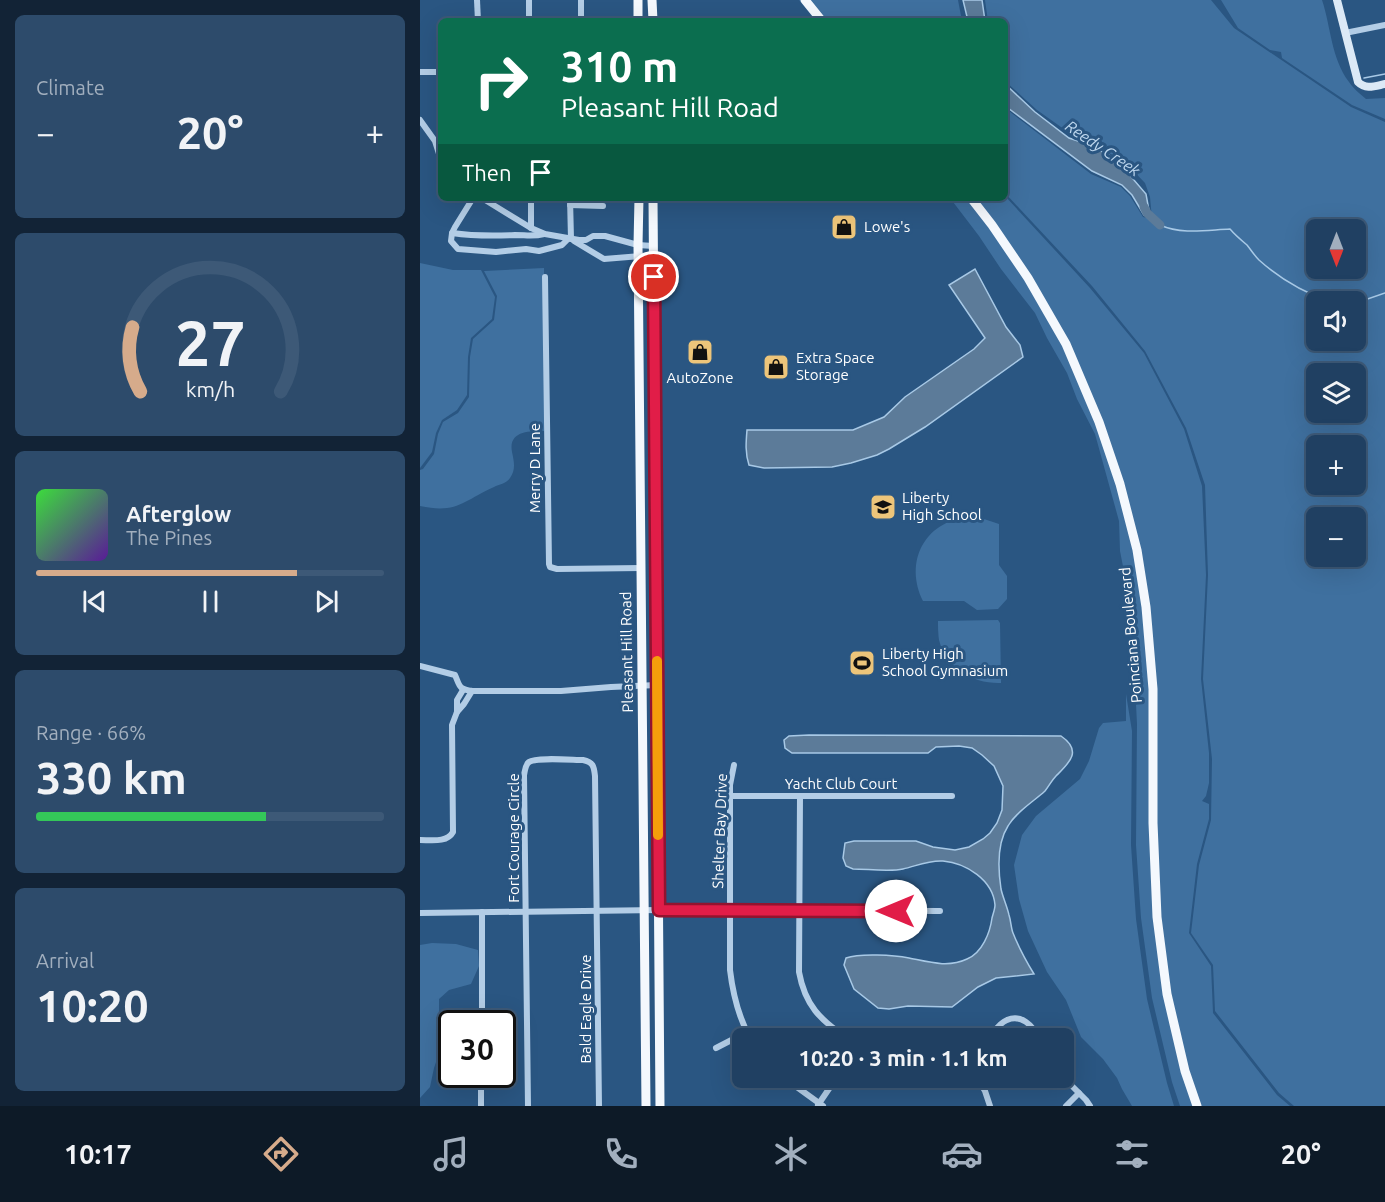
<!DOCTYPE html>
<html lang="en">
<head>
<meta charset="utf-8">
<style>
	body { margin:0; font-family:Ubuntu,sans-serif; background:#2d4b6b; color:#f1f3f6; height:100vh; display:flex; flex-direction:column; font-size:22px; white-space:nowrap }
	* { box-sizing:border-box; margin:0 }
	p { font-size:20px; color:#a2afbe }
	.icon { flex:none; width:33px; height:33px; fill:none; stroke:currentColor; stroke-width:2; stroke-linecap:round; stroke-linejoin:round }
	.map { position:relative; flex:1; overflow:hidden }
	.panel { display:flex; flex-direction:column; gap:15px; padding:15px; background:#122336; width:420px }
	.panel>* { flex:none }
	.guide { position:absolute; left:18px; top:18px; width:570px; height:183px; border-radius:9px; box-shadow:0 6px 24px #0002,0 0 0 2px #3d5977; background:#0b6e4f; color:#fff; overflow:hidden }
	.needle { width:39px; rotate:180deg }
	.fabs { position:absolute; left:886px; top:219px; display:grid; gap:12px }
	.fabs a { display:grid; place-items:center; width:60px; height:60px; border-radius:9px; background:#204062; box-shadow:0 6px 24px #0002,0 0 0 2px #3d5977; font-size:30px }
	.speed { position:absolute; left:18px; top:1010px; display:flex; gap:12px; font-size:30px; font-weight:700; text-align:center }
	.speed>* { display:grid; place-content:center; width:78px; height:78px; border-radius:50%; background:#204062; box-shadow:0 6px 24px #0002,0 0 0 2px #3d5977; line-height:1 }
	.speed .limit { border:3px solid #111; border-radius:9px; background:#fff; color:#111 }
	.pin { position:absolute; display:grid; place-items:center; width:51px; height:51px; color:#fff; margin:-26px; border:3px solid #fff; border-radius:50%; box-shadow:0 2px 6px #0007 }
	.me { position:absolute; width:66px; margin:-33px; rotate:270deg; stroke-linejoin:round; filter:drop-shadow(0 0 4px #0008) }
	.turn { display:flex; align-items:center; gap:21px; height:126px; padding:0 24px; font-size:27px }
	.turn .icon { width:78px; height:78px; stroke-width:2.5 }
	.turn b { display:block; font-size:42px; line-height:51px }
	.then { display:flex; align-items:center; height:57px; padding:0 24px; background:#0003; gap:12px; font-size:22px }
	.big { font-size:45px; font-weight:700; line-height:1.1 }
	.panel .tile { flex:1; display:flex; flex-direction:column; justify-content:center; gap:9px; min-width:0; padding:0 21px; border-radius:9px; background:#2d4b6b }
	.panel .dial { align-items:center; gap:0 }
	.dial svg { height:156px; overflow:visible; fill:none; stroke:#3d5977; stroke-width:7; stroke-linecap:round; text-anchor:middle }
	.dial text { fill:#f1f3f6; stroke:none }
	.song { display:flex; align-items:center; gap:18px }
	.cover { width:72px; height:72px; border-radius:9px; background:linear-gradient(135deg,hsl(120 70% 55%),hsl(270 70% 35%)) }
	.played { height:6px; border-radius:3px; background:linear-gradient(90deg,#d6ab8b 75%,#3d5977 75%) }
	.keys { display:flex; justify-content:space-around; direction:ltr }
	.heat { display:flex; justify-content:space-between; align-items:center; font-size:33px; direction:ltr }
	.charge { height:9px; border-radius:4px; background:linear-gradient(90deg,#34c759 66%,#3d5977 0) }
	.trip { position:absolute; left:312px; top:1028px; width:342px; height:60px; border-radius:9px; background:#204062; box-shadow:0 6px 24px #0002,0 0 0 2px #3d5977; font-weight:700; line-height:60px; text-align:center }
	.dock { display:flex; height:96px; justify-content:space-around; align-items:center; background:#0d1a27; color:#a2afbe }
	.dock .icon { width:42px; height:42px }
	.dock .current { color:#d6ab8b }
	.dock b { font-size:27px; color:#f1f3f6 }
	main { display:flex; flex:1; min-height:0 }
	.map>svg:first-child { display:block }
	.green { fill:#3f709f; fill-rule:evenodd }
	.water { fill:#5c7b99; stroke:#a8c9e6; stroke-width:1.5 }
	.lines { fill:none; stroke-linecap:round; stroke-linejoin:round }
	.stream { stroke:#a8c9e6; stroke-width:1.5 }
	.river { stroke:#5c7b99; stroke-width:9 }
	.street { stroke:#b3cde6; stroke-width:6 }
	.secondary { stroke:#dce9f6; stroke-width:8 }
	.primary { stroke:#f4f8fd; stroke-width:9 }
	.route-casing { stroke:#92132f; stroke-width:15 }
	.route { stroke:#e11d48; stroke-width:10 }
	.slow { stroke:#f59e0b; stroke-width:10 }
	.labels { text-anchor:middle; stroke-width:6; stroke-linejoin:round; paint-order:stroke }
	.poi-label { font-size:15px; fill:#fff; stroke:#2a5682; text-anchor:start }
	.street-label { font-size:15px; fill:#fff; stroke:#2a5682 }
	.water-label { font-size:16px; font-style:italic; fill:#bed7ee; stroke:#2a5682 }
</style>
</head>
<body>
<main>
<section class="panel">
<div class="tile"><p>Climate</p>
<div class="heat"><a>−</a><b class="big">20°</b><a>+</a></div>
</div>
<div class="tile dial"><svg viewBox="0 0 100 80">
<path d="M14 69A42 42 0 1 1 86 69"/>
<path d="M14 69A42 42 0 0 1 10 36" stroke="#d6ab8b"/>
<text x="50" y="56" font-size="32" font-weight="700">27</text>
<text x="50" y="72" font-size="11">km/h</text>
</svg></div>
<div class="tile">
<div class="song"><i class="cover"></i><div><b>Afterglow</b><p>The Pines</p></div></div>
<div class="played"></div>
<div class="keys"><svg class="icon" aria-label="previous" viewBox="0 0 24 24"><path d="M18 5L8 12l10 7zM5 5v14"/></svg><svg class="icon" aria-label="pause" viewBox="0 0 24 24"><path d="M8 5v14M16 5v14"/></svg><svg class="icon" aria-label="next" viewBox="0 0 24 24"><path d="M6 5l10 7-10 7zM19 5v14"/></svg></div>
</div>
<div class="tile"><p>Range · 66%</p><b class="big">330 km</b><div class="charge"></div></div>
<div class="tile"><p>Arrival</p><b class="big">10:20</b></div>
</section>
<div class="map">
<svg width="965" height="1106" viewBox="0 0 965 1106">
	<rect width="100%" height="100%" fill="#2a5682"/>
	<g class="green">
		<path d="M379 0H538L542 21H396Z"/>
		<path d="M565 0H791L814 28 931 107 965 122V1106H874L859 1093 795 1011 793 965 771 933 779 865 791 820 792 759 783 679 788 575 785 485 766 428 725 351 672 286 585 193V108L671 174 701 187 710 196 723 217 732 219 730 197 725 183 704 161 641 127 617 110 586 82 585 21H568ZM897 230H936V268H897ZM897 302H936V340H897ZM897 374H936V412H897ZM897 446H936V484H897ZM897 518H936V556H897Z"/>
		<path d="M801 0H902C911 27 911 58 929 82 933 88 940 94 946 99L965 98V119L932 105 862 58 861 52 850 50 818 28Z"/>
		<path d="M585 196 670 288 724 353 764 429 782 486 786 575 781 679 789 753V783L786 796 782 801 789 804V819L777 864 769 933 791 966 793 1013 857 1095 870 1106H760L752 1082 732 998 721 918 716 845 717 724 712 625 715 603 707 587 700 551 699 521 675 434 657 399 647 373 627 338 615 313 581 269 559 236 530 198H585Z"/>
		<path d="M0 263 33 270H61L75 297 72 319 51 338 48 357 47 395 37 410 22 420 16 433 12 452 0 468Z"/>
		<path d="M124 268V431C109 431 88 431 92 452 94 462 96 469 90 478 86 484 79 484 74 487 43 501 37 514 0 506V470L3 469 14 454 18 434 23 422 38 413 49 397 50 357 53 339 74 320 77 296 64 271Z"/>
		<path d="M548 517H558L579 524V565L587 576V599L578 609 557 610 544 601H503C484 562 504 522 548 517Z"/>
		<path d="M578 620 580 623 581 683C553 684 526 668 519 640 518 634 518 627 518 621Z"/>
		<path d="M706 694 712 731 711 845 716 919 727 999 747 1083 754 1106H712L702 1089 697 1078 683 1059 661 1037 646 1000 627 972 608 931 599 899 594 865 602 835 616 816 660 779 669 761 679 728 683 723 706 721Z"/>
		<path d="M12 943 36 944 58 950 59 966 51 984 29 990 19 999V1013L22 1037 19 1053 14 1068 10 1087 0 1098V945Z"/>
	</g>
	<g class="water">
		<path d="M543 0H562L565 21H548Z"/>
		<path d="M585 84 615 112 649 138 670 145 696 159 726 194 730 216 724 215 712 195 702 185 672 171 588 108 585 105Z"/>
		<path d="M555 269 586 327 600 345 603 357 505 427 469 449 457 455 431 463 412 467 344 468 329 465C325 453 326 442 327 430H433L464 417 485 397 554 349 565 338 529 285Z"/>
		<path d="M389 735 641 736C663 751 649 763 636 776 632 780 629 786 625 791 613 802 596 812 588 826 577 843 578 869 581 889 583 898 587 906 589 915 591 921 591 928 593 933 599 948 606 961 614 974L576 978 558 987 532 1007 488 1006 469 1009 458 1008 434 989 424 965 426 958C440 953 474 955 489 958 509 962 528 968 547 959 562 953 570 933 572 918 573 914 575 909 575 905 573 880 546 863 523 861 509 860 496 866 483 869 470 872 447 869 433 869L426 866 423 858 425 843 434 841H496L513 847 535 850 549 847 563 839 570 833 577 823 582 810 583 786 574 766 562 755 552 748 539 746 516 747 508 753H372L365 748 364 740 369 736Z"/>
	</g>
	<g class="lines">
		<g class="stream">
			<path d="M944 78 965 74"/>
			<path d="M740 225C762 235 787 230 810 229 815 235 821 240 827 245 831 250 834 255 839 260 859 278 885 293 911 302"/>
			<path d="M936 303 965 293"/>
		</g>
		<path class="river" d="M724 207 727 213 740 225"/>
		<g class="street">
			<path d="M57 0 58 21"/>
			<path d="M109 0V21"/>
			<path d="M161 21V0"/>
			<path d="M925 33 965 25"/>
			<path d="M0 72H21"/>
			<path d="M0 120 15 141 21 160"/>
			<path d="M53 198 35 227 32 233 31 241 38 249 76 252 106 249 119 251 142 245 148 239"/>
			<path d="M62 198 111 228 125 234 159 240H166L173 236H185L218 245 233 246"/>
			<path d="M111 198V228"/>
			<path d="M150 198 151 239"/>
			<path d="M150 205 183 206"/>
			<path d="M32 233C53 236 74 236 95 235 106 235 113 237 124 234"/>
			<path d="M154 241 184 259 233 255"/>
			<path d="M125 277 129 564 130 567 137 569 222 568"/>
			<path d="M0 666 35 675C40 686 38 689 52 691H141L191 687 237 685"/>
			<path d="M37 712 44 704 52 691"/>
			<path d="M314 765 310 785V970C313 995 318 1016 330 1038"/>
			<path d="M310 796H532"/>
			<path d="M380 796 379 972C385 1005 400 1020 427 1038"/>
			<path d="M0 840C11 840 27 843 33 832L32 725 37 712V700L43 690"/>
			<path d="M0 913 239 910 520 911"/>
			<path d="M62 1023V912"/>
			<path d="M569 1038C574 1032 579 1023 587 1020 601 1014 613 1025 618 1038"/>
			<path d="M296 1048 327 1032"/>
			<path d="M363 1077 403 1106"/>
			<path d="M556 1077 565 1091 570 1106"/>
			<path d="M643 1077 666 1100 670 1106"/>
			<path d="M398 1105 417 1077"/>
			<path d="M61 1106V1074"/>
			<path d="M108 1106 104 775C105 771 105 765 109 762 116 757 153 760 163 760 173 762 174 766 175 776L179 1106"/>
			<path d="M646 1106 659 1093"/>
		</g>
		<path class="secondary" d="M917 0 938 82C946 90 955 86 965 84"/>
		<g class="primary">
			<path d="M218 0V21"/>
			<path d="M232 0 233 21"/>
			<path d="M385 0 402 21"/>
			<path d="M219 198 218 245 226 1106"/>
			<path d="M233 198 240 1106"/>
			<path d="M551 198 572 225 608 278 646 344 679 422 700 484 717 550 726 607 733 689V823L737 917 747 994 765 1071 777 1106"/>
		</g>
	</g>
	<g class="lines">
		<g class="route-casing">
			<path id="route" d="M234 277 239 910 476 911"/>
		</g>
		<use href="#route" class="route"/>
		<path class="slow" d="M237 661 238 835"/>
	</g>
	<defs>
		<g id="shop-square" transform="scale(1.35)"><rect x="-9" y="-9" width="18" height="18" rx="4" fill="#edc57a" stroke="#2a5682"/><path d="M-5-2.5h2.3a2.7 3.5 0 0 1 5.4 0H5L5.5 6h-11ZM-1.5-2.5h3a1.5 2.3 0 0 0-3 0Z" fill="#111"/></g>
		<g id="school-square" transform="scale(1.35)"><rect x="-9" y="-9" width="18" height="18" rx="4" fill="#edc57a" stroke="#2a5682"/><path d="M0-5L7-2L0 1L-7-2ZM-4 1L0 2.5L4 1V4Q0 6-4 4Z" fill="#111"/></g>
		<g id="stadium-square" transform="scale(1.35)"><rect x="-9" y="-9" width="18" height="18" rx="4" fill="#edc57a" stroke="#2a5682"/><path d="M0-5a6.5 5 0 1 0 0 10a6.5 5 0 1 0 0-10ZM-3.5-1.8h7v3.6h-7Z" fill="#111"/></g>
	</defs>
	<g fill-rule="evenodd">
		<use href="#shop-square" x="424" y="227"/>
		<use href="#shop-square" x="280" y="352"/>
		<use href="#shop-square" x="356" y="367"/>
		<use href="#school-square" x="463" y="507"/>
		<use href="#stadium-square" x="442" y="663"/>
	</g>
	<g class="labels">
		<g class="poi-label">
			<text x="444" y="232">Lowe's</text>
			<text x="376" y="363">Extra Space<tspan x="376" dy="17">Storage</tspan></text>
			<text x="280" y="383" text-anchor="middle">AutoZone</text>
			<text x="482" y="503">Liberty<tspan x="482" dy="17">High School</tspan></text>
			<text x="462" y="659">Liberty High<tspan x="462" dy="17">School Gymnasium</tspan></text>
		</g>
		<g class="street-label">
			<text transform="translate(115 468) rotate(-90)" y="5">Merry D Lane</text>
			<text transform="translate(711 635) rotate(-95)" y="5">Poinciana Boulevard</text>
			<text transform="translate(207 652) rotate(-91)" y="5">Pleasant Hill Road</text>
			<text x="421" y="789">Yacht Club Court</text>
			<text transform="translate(300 831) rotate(-88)" y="5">Shelter Bay Drive</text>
			<text transform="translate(94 838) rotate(-90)" y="5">Fort Courage Circle</text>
			<text transform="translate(166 1009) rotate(-90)" y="5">Bald Eagle Drive</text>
		</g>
		<g class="water-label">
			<text transform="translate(683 148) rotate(34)" y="6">Reedy Creek</text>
		</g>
	</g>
</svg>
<div class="fabs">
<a><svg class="needle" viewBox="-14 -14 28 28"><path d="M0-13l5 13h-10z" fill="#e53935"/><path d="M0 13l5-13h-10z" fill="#a2afbe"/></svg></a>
<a><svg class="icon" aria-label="sound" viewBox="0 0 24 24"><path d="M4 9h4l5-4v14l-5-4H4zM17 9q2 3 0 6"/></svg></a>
<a><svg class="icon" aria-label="layers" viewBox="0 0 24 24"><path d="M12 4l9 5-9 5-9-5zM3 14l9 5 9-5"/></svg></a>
<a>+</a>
<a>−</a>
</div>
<div class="speed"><div class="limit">30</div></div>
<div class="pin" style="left:234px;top:277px;background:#d93025"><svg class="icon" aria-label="arrive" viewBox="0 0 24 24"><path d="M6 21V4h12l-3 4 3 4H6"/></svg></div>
<svg class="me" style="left:476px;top:911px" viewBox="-20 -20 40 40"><circle r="19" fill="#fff"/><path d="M0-13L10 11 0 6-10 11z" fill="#e11d48"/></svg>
<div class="trip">10:20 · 3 min · 1.1 km</div>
<div class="guide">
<div class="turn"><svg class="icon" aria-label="right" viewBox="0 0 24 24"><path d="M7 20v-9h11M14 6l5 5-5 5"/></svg><div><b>310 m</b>Pleasant Hill Road</div></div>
<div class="then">Then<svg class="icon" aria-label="arrive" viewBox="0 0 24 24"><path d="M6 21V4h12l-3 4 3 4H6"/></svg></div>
</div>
</div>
</main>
<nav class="dock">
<b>10:17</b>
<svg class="icon current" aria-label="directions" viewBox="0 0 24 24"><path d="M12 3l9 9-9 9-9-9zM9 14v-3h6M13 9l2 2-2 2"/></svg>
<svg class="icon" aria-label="music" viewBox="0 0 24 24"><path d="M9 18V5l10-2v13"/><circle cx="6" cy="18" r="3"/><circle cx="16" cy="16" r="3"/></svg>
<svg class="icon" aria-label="phone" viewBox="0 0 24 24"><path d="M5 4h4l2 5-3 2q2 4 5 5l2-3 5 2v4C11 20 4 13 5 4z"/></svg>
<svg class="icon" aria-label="climate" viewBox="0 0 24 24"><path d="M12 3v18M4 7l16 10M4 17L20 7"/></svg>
<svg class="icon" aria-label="car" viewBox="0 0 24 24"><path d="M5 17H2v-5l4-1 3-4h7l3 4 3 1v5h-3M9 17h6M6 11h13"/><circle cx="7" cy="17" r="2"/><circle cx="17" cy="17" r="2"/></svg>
<svg class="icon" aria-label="filters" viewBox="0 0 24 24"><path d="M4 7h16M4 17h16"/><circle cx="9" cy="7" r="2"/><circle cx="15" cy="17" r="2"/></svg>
<b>20°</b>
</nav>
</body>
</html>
